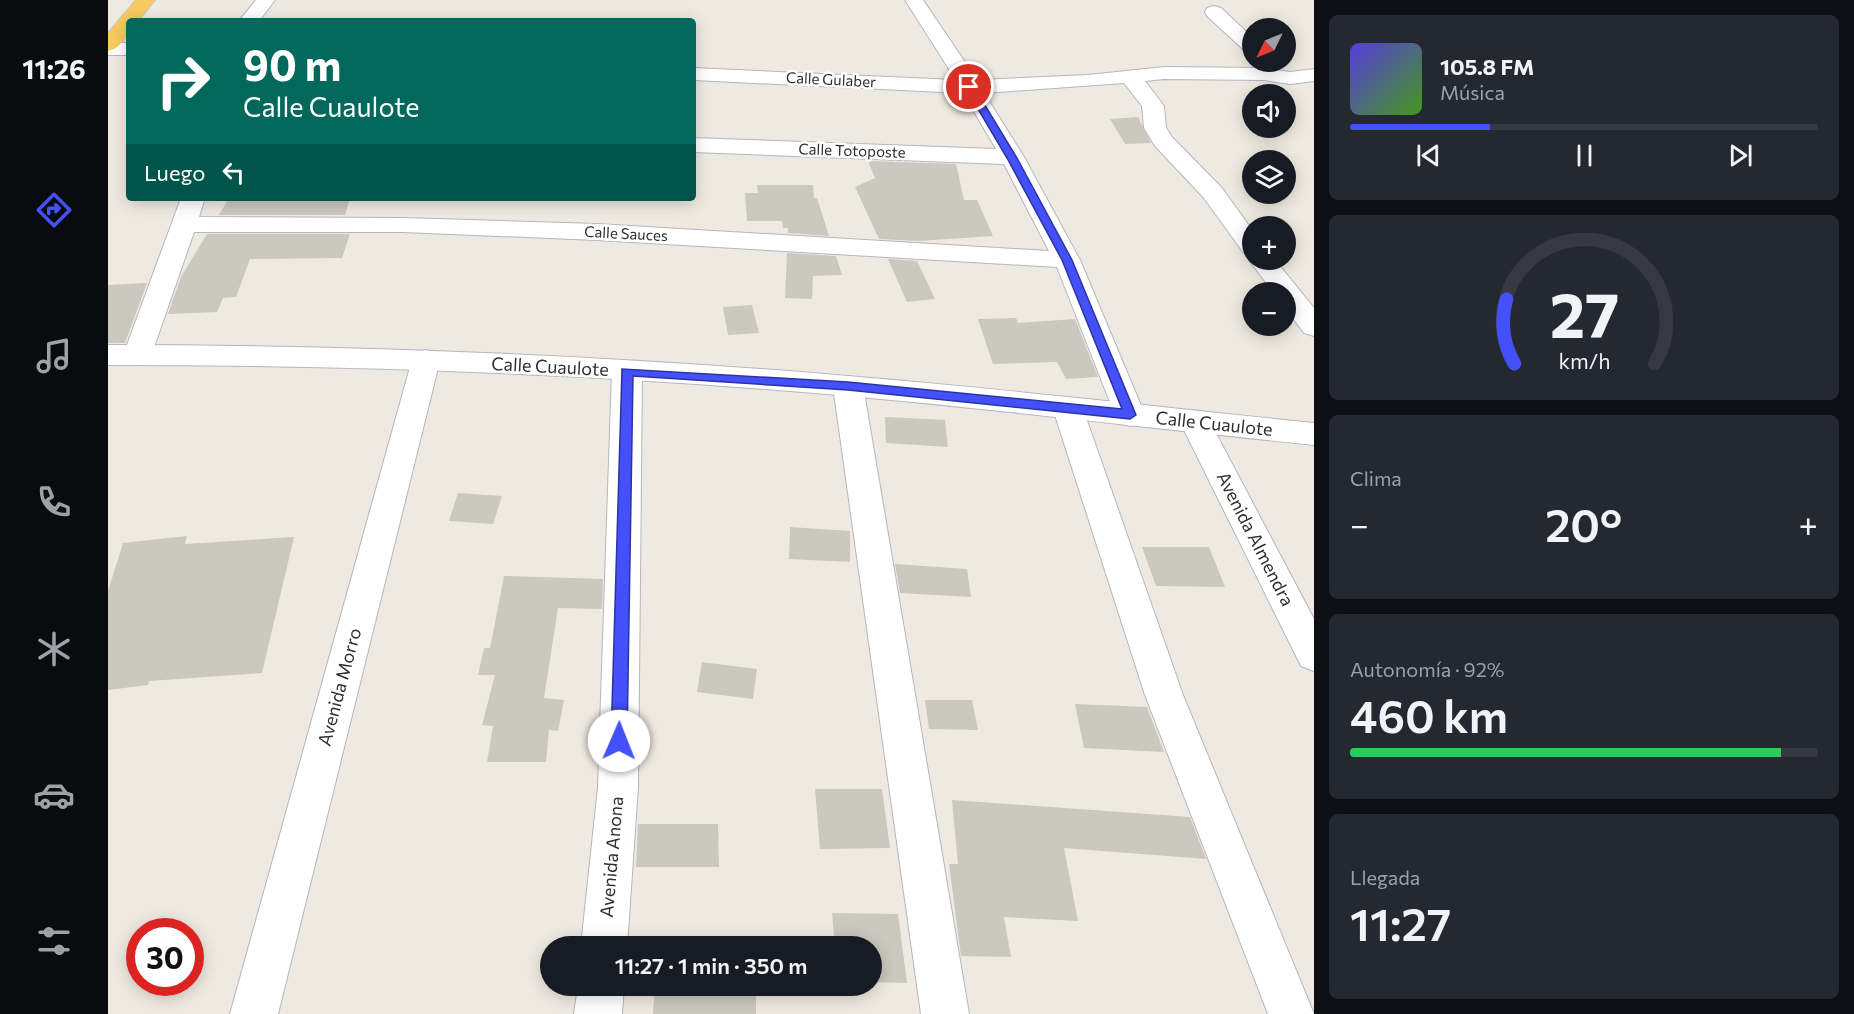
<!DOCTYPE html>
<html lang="es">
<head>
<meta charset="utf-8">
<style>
	body { margin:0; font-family:Commissioner,sans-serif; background:#242831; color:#f1f3f6; height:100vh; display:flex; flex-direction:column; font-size:22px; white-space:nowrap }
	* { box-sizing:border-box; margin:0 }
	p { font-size:20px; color:#9ea1a6 }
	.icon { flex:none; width:33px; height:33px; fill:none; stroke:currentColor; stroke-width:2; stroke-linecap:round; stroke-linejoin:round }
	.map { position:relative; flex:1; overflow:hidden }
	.sheet { display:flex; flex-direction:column; gap:15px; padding:15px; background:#0d0f14; width:540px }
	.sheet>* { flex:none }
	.top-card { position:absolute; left:18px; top:18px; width:570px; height:183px; border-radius:6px; box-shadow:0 3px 15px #0003; background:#00695c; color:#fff; overflow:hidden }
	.needle { width:39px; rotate:227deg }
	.controls { position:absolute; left:1134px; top:18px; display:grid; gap:12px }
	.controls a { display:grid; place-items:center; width:54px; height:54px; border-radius:50%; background:#171b24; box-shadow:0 3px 15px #0003; font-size:30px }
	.speed { position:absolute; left:18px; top:918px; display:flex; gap:12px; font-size:30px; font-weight:700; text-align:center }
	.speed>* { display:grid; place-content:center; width:78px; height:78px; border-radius:50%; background:#171b24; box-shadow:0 3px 15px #0003; line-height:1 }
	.speed .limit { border:9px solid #d22; background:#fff; color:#111 }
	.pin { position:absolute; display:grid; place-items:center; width:51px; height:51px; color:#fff; margin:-26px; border:3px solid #fff; border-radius:50%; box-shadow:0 2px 6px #0007 }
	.me { position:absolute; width:66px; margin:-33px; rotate:1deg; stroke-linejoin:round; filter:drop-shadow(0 0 4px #0008) }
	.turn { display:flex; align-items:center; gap:21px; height:126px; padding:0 18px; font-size:27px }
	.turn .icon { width:78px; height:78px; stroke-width:2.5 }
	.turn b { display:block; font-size:42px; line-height:51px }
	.then { display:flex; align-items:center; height:57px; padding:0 18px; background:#0003; gap:12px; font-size:22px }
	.big { font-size:45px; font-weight:600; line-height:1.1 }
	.sheet .widget { flex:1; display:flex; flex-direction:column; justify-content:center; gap:9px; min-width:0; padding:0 21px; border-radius:9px; background:#242831 }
	.sheet .dial { align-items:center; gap:0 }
	.dial svg { height:156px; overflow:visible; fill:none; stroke:#363941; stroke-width:7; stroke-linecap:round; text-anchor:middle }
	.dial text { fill:#f1f3f6; stroke:none }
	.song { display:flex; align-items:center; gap:18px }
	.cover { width:72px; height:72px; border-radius:9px; background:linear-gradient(135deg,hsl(250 70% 55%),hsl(100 70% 35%)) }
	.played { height:6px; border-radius:3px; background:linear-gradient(90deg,#4450f9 30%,#363941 30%) }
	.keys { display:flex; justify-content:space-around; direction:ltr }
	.heat { display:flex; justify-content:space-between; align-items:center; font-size:33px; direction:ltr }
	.charge { height:9px; border-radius:4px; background:linear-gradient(90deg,#34c759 92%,#363941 0) }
	.trip { position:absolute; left:432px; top:936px; width:342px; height:60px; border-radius:30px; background:#171b24; box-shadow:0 3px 15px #0003; font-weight:600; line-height:60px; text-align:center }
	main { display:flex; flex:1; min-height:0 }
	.tab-bar { display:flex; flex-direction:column; width:108px; justify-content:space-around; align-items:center; background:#090b0e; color:#9ea1a6 }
	.tab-bar .icon { width:42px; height:42px }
	.tab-bar .current { color:#4450f9 }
	.tab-bar b { font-size:27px; color:#f1f3f6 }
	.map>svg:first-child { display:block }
	.building { fill:#cbc8bf }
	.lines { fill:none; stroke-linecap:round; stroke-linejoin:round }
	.minor-casing { stroke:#b4b5c1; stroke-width:2 }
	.tertiary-casing { stroke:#b4b5c1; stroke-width:2 }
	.trunk-casing { stroke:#c9c9c9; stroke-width:2 }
	.minor { fill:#fff; fill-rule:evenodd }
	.tertiary { fill:#fff; fill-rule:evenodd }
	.trunk { fill:#f7cb60; fill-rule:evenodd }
	.route { fill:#4450f9; stroke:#2c34a2; stroke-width:1.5 }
	.labels { text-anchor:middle; stroke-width:5; stroke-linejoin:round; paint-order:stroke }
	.far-street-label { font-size:15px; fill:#2e2e2e; stroke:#fff }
	.street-label { font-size:18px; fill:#2e2e2e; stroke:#fff }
</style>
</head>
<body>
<main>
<nav class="tab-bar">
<b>11:26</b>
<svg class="icon current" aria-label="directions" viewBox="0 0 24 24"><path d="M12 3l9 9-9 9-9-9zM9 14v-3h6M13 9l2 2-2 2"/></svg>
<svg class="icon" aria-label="music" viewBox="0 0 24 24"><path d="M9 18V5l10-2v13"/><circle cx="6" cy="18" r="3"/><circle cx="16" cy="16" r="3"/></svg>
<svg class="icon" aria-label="phone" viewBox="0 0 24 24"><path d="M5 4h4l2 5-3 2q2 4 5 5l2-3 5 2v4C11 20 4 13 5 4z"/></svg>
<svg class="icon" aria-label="climate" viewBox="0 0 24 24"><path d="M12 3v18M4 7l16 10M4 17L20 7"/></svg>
<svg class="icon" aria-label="car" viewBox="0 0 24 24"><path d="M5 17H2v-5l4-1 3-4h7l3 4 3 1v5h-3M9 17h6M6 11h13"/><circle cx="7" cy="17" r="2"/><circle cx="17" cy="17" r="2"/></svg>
<svg class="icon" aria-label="filters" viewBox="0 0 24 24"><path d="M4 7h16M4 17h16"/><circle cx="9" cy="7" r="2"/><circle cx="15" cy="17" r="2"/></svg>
</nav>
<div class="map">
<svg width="1206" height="1014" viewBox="0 0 1206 1014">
	<rect width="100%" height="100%" fill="#efeae1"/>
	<g class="building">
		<path d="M1030 117 1043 143 1017 144 1002 119Z"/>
		<path d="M760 161 848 164 856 200H869L885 236 811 241 771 239 747 187 767 178Z"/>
		<path d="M649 185H705L706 198H709L721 236 680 233V228H675L674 221H639L637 193H650Z"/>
		<path d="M121 198H242L237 215H111Z"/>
		<path d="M99 234H242L234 258 142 259 128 297 115 298 109 312 60 314 73 277Z"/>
		<path d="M679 253 728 256 734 275 705 276 704 299 677 298Z"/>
		<path d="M780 259 809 261 827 299 799 302Z"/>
		<path d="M39 283 17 343H0V285Z"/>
		<path d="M644 305 651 333 620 335 615 307Z"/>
		<path d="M908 318 910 323 967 319 990 377 958 379 949 362 885 364 870 319Z"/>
		<path d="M777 417 837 420 840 447 778 443Z"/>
		<path d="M350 493 394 496 385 524 341 521Z"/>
		<path d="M682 527 742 531V562L681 559Z"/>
		<path d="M79 536 77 544 186 537 154 673 41 681 40 685 0 690V591L15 543Z"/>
		<path d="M1034 547H1101L1117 587 1048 586Z"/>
		<path d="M787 564 859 569 863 597 792 593Z"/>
		<path d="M396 576 495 579 494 609 450 608 436 698 456 700 450 731 441 730 438 762H379L385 726 374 725 387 675H370L376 648H382Z"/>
		<path d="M594 662 649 669 645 699 589 692Z"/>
		<path d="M817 700H864L870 730 821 729Z"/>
		<path d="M967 704 1039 707 1056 752 976 748Z"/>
		<path d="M707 789H774L782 848 712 849Z"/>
		<path d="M844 800 1082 817 1098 859 956 848 970 921 896 917 903 957 853 956 841 864H850Z"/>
		<path d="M530 824H610L611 867H528Z"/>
		<path d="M724 913 790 914 799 983 764 982V946H727Z"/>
		<path d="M547 986 648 988V1014H545Z"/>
	</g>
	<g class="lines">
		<g class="minor-casing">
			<g id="minor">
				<path d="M148 0H167L151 21H131Z"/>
				<path d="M797 0H815L869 80 980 75 1056 67 1156 68 1182 72 1206 69V81L1182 84 1156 80 1056 79 1037 81 1056 106 1058 128 1064 137 1114 188 1144 230V255L1135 252 1096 198 1047 146 1036 128 1034 106 1016 83 876 93 916 157 972 260 1037 415 1033 423 1022 426 1011 423 1007 415 949 267 489 240 294 232H86L44 353 40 360 30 363 20 360 16 353 73 198H97L91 217 294 218 489 224 941 251 896 164 585 152V138L888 149 855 93 585 80V68L848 80Z"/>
				<path d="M1106 6 1113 8 1144 37V53L1137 51 1099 16 1097 12 1099 8Z"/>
				<rect x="0" y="43" width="21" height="12"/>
				<path d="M1144 255V260H1167L1206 308V336L1196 333 1178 309V292H1165L1141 260Z"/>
				<path d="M318 350 328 353 332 360 170 1014H122L304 360 308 353Z"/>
				<path d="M519 361 529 364 534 371 530 787 519 946H473L490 787 504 371 509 364Z"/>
				<path d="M740 376 750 379 755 386 861 1014H813L725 386 730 379Z"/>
				<path d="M960 398 971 402 975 409 1075 695 1206 1014H1160L1037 695 945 409 949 402Z"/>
				<path d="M1087 411 1098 414 1102 422 1206 619V671L1193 666 1072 422 1076 414Z"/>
				<path d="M470 986H516L514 1014H466Z"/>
			</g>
		</g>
		<g class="tertiary-casing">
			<path id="tertiary" d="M0 345C247 345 494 355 740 376 896 389 1051 407 1206 423V445C1051 429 896 410 741 396 494 374 247 365 0 365Z"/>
		</g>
		<g class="trunk-casing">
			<path id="trunk" d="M28 0H47L30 21H21C21 34 14 48 0 51V33Z"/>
		</g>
		<use href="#minor" class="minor"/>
		<use href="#tertiary" class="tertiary"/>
		<use href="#trunk" class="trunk"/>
	</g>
	<path class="route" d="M861 84 866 87 909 158 964 260 1028 415 1022 419 740 390 525 376 519 741 517 746 511 748 505 746 503 741 514 369 740 382 1014 409 954 260 899 158 857 87Z"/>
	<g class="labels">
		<g class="far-street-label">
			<text transform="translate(723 80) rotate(3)" y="5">Calle Gulaber</text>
			<text transform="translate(744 151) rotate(2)" y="5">Calle Totoposte</text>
			<text transform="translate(518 234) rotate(3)" y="5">Calle Sauces</text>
		</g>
		<g class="street-label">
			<text transform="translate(442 367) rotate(3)" y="6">Calle Cuaulote</text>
			<text transform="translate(1106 424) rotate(6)" y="6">Calle Cuaulote</text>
			<text transform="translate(1147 539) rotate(63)" y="6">Avenida Almendra</text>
			<text transform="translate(232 687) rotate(-75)" y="6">Avenida Morro</text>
			<text transform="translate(504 857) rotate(-85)" y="6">Avenida Anona</text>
		</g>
	</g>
</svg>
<div class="controls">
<a><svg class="needle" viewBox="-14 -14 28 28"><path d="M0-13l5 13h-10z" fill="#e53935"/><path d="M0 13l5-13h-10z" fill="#9ea1a6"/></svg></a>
<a><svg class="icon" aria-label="sound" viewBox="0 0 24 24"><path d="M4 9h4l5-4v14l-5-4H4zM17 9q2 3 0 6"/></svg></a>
<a><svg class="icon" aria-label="layers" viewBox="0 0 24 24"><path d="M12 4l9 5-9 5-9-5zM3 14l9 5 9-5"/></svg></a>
<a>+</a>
<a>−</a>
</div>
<div class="speed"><div class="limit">30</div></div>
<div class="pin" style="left:861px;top:87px;background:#d93025"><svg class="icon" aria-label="arrive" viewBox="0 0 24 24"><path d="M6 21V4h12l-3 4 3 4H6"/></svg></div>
<svg class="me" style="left:511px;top:741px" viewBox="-20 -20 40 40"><circle r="19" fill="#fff"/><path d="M0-13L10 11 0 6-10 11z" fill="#4450f9"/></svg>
<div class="trip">11:27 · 1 min · 350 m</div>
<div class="top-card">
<div class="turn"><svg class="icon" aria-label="right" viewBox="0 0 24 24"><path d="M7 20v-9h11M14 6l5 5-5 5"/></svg><div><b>90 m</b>Calle Cuaulote</div></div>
<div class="then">Luego<svg class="icon" aria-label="left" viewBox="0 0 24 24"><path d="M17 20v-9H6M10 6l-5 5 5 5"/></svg></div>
</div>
</div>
<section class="sheet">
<div class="widget">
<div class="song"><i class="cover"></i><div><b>105.8 FM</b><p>Música</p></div></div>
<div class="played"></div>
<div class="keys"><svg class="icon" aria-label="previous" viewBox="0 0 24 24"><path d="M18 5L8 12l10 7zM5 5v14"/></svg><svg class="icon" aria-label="pause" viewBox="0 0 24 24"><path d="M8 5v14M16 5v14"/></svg><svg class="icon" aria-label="next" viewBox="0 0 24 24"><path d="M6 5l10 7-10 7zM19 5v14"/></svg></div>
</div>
<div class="widget dial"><svg viewBox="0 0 100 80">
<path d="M14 69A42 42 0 1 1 86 69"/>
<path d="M14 69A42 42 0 0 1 10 36" stroke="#4450f9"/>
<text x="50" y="56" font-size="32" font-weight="700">27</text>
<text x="50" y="72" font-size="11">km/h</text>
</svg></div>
<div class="widget"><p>Clima</p>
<div class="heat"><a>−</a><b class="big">20°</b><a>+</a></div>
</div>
<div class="widget"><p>Autonomía · 92%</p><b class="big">460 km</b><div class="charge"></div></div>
<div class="widget"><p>Llegada</p><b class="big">11:27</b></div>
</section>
</main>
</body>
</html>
